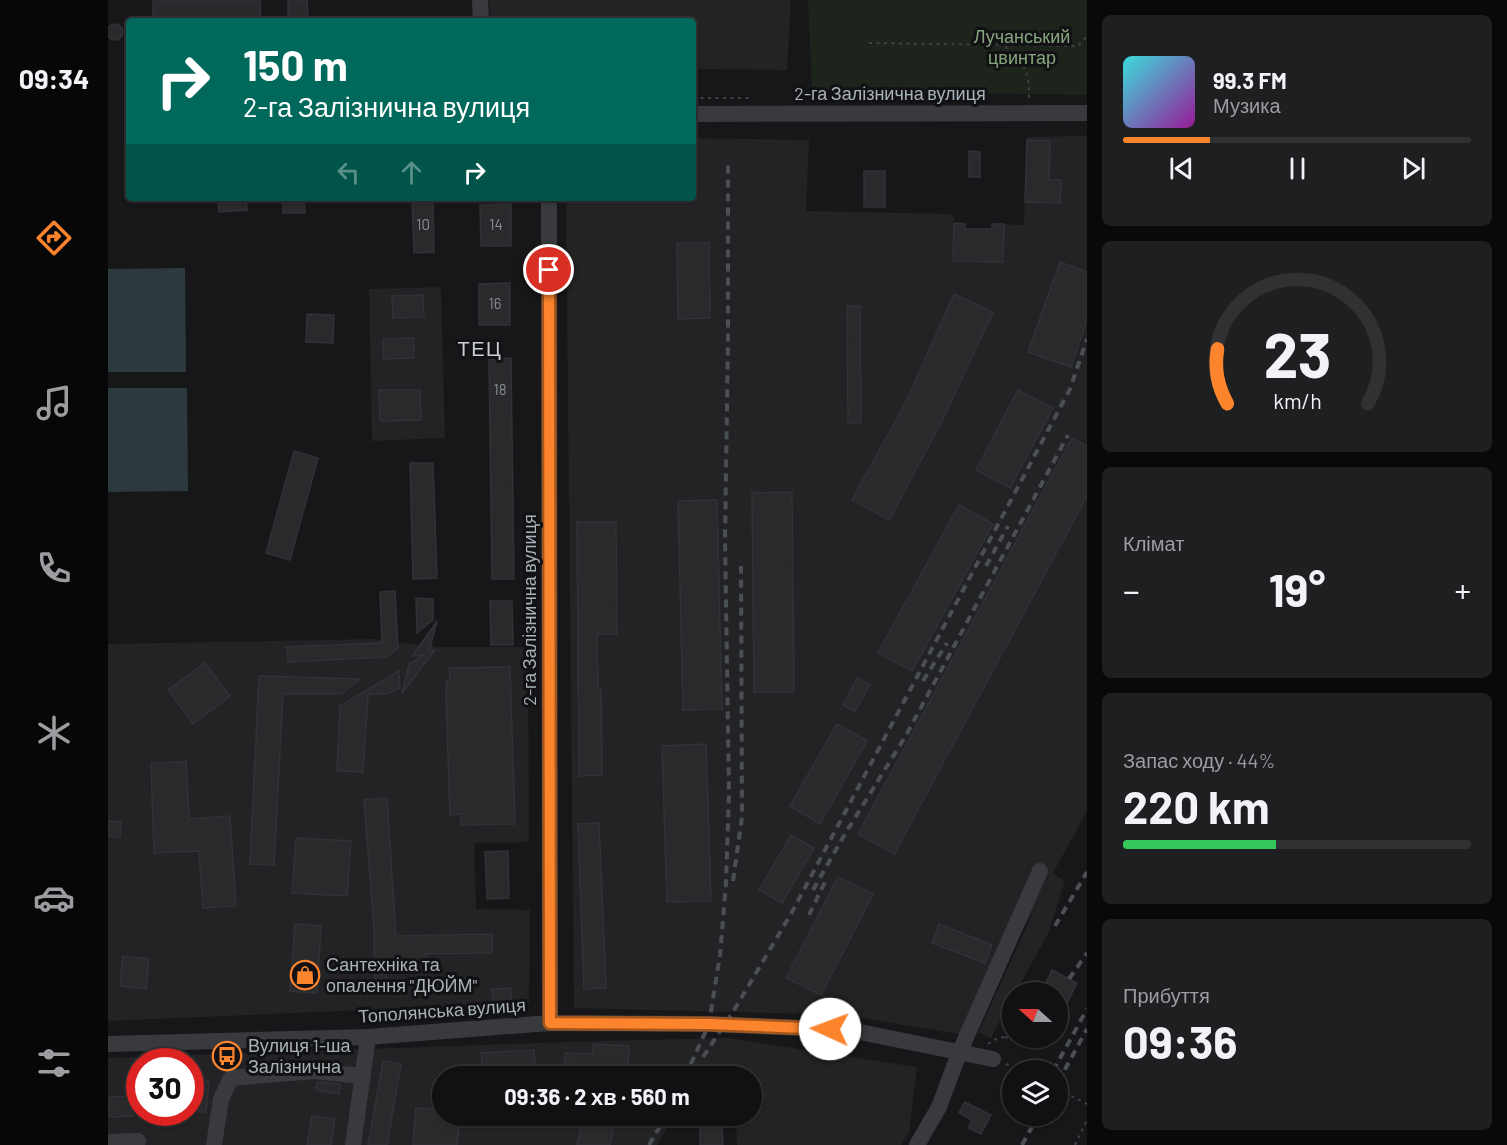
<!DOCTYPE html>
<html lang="uk">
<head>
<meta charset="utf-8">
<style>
	body { margin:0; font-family:Barlow,sans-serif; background:#1e1f21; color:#f1f3f6; height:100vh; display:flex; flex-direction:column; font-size:22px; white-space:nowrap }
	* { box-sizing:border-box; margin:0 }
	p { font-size:20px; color:#9c9da0 }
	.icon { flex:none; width:33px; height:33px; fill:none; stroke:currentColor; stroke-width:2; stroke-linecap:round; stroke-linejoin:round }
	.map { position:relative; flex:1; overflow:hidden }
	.drawer { display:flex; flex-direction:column; gap:15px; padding:15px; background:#09090a; width:420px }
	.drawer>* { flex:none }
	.guide { position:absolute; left:18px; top:18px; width:570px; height:183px; border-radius:6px; box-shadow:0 2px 4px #0004,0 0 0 2px #303133; background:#00695c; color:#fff; overflow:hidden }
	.needle { width:39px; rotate:291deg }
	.controls { position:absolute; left:894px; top:982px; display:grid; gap:12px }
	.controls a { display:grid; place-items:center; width:66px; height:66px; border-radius:50%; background:#111113; box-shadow:0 2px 4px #0004,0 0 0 2px #303133; font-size:30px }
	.speed { position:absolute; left:18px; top:1048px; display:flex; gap:12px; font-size:30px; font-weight:700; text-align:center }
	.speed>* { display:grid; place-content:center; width:78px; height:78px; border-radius:50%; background:#111113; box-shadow:0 2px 4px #0004,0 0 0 2px #303133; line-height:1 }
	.speed .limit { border:9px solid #d22; background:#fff; color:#111 }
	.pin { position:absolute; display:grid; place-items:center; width:51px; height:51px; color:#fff; margin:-26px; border:3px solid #fff; border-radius:50%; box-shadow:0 2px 6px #0007 }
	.me { position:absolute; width:66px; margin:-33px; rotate:272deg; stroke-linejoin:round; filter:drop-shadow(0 0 4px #0008) }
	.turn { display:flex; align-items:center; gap:21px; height:126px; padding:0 18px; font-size:27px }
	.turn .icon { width:78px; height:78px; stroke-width:2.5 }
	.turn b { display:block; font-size:42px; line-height:51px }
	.lanes { display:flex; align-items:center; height:57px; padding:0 18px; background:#0003; justify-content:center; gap:30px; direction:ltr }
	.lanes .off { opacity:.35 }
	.big { font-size:45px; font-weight:700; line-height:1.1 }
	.drawer .widget { flex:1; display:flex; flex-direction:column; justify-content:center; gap:9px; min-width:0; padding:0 21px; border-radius:9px; background:#1e1f21 }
	.drawer .dial { align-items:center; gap:0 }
	.dial svg { height:156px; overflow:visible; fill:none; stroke:#303133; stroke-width:7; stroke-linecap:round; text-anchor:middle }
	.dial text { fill:#f1f3f6; stroke:none }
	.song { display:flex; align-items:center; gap:18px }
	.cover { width:72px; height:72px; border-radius:9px; background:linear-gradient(135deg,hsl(180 70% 55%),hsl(300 70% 35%)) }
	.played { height:6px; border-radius:3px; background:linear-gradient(90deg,#fb842d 25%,#303133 25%) }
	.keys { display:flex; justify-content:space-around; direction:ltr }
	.heat { display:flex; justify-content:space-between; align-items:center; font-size:33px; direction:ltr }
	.charge { height:9px; border-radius:4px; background:linear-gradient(90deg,#34c759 44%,#303133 0) }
	.trip { position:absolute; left:324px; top:1066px; width:330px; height:60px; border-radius:30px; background:#111113; box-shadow:0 2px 4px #0004,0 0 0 2px #303133; font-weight:700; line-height:60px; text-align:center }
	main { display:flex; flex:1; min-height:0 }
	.tab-bar { display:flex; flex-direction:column; width:108px; justify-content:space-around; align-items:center; background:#070708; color:#9c9da0 }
	.tab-bar .icon { width:42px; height:42px }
	.tab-bar .selected { color:#fb842d }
	.tab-bar b { font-size:27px; color:#f1f3f6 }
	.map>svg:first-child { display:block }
	.built { fill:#232326; fill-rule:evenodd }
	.green { fill:#1d241c }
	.water { fill:#2c3a3e }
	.building { fill:#2a2a2d; stroke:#313235; stroke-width:1.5 }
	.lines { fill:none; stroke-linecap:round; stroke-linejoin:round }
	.path { stroke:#3d4245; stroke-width:2; stroke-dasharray:3 4.5; stroke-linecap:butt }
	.minor { stroke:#383a3e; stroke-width:16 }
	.rail { stroke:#4a4f53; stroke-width:4; stroke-dasharray:8 6; stroke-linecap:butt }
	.route-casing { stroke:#a3561d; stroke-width:15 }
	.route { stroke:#fb842d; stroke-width:10 }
	.labels { text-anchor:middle; stroke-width:6; stroke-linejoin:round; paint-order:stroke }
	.number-label { font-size:15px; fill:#888f96 }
	.park-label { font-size:18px; fill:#85a57e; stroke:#121214 }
	.street-label { font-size:18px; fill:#a8b2ba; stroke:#121214 }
	.poi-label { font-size:18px; fill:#a8b2ba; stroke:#121214; text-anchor:start }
	.neighbourhood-label { font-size:20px; letter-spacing:1.5px; fill:#c9cfd5; stroke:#121214 }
</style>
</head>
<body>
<main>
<nav class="tab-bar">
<b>09:34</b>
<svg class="icon selected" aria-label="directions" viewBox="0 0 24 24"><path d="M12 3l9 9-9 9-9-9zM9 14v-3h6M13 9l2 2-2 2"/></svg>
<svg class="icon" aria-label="music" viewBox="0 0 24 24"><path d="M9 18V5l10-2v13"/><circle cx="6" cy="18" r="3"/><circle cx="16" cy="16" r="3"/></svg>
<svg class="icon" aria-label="phone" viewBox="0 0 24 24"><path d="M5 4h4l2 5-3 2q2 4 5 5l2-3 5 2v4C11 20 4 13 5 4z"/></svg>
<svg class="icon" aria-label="climate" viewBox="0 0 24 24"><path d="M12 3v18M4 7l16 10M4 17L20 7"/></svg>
<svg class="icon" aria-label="car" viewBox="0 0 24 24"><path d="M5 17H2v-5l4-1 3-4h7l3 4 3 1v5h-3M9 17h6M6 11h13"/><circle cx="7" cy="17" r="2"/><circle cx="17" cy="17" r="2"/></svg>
<svg class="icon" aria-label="filters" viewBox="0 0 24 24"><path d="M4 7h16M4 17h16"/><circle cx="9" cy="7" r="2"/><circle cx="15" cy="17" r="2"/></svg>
</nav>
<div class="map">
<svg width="979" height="1145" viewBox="0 0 979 1145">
	<rect width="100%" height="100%" fill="#171719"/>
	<g class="built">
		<path d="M381 0H683L679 70 585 69V21H382Z"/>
		<path d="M979 136V811L945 873 957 881 940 934 907 993H904V998L883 1038 870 1033 930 902 857 1035 747 1017 707 1014 466 1008 458 198H585V138L701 140 698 211 845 214 846 223 857 224V229H883L884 224 916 225 919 137Z"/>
		<path d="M333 287 337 438 264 441 261 289Z"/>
		<path d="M268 639 331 647H420L421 842 366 843 368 909 422 910 421 1003 0 1021V644Z"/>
		<path d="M620 1038 809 1067 801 1133 793 1145H629L628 1119H609V1116H644V1077H610L609 1063 593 1077H334V1116H566L549 1145H0V1058L489 1041ZM32 1062H82V1113H32Z"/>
	</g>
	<path class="green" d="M700 0H979V95L704 91Z"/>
	<g class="water">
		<path d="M77 268 78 372H0V269Z"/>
		<path d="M0 388H79L80 491 0 492Z"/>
	</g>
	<g class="building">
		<path d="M45 0H152L153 21H45Z"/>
		<path d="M180 0H199L200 21H180Z"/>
		<circle cx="7" cy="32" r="8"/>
		<path d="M919 140 942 141 941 180H953L952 203 917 202Z"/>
		<path d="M861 151 872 152V177H861Z"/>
		<rect x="756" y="171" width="21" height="36"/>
		<path d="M110 198H138L139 210 111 212Z"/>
		<path d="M175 198H196L197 213H175Z"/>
		<path d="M304 198H325L326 252 306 253Z"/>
		<path d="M403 204V246H373L372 205Z"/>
		<path d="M846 223 857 224V229H884V224H896L895 262 845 261Z"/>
		<path d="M569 243H601L602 318 570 319Z"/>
		<path d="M952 262 979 272V320L963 367 920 352Z"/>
		<path d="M402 283V325H371V284Z"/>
		<path d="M846 294 885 312 834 421 781 520 744 500 798 402Z"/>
		<path d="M315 295 316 317 285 318 284 296Z"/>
		<path d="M739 306H752L753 423H740Z"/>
		<path d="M199 314 226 315 225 343 198 342Z"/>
		<path d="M306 338V358L275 359V339Z"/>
		<path d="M403 358 406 579H384L381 359Z"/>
		<path d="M271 390H312L313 420 272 421Z"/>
		<path d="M910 390 945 408 902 488 868 470Z"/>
		<path d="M964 438 979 446V496L786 854 750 834Z"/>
		<path d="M186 451 210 458 182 560 158 553Z"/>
		<path d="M302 463H325L329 578 305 579Z"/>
		<path d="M684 492 686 692H646L644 493Z"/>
		<path d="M609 500 614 709 575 710 570 501Z"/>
		<path d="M851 505 885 524 804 671 770 653Z"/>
		<path d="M469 522H508L509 634H489L490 688H493L494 775 471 776Z"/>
		<path d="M287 591 290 648 279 657 180 662 179 647 274 643 272 592Z"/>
		<path d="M308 598 325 599V620L309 633Z"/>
		<path d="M382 601H404L405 645H383Z"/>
		<path d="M329 621 321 652 327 650 294 693 301 664 316 655 304 656Z"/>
		<path d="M97 663 122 696 85 724 60 690Z"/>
		<path d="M402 667 407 824 353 825V814L342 815 338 693 339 680H342L341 668Z"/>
		<path d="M291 671 292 688 279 694H260L255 772 229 771 232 706Z"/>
		<path d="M151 676 252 679 233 694H175L166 865 142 864Z"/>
		<path d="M749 678 762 684 747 711 735 705Z"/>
		<path d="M729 724 759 741 712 824 682 806Z"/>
		<path d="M598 744 603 901 559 902 554 746Z"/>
		<path d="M78 762 81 819 122 816 128 906 95 908 91 851 46 853 43 763Z"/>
		<path d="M279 798 288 936 384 934V953L318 954V963H278L279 988H267L266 928 256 800Z"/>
		<path d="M0 821 13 822 12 837H0Z"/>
		<path d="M491 823 498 988 476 989 470 824Z"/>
		<path d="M683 835 706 848 674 903 651 890Z"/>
		<path d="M188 838 243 841 239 896 184 893Z"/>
		<path d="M400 851 401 898 379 899 377 852Z"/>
		<path d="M730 877 765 894 713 995 678 978Z"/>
		<path d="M187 924 213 926 209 993 182 991Z"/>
		<path d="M831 924 884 945 877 963 824 943Z"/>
		<path d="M15 956 41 959 38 989 12 986Z"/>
		<path d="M944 970 969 983 950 1020V993H933Z"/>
		<path d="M403 988V1006H385L384 989Z"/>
		<path d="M485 1044 521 1046 520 1067 456 1064 457 1053 484 1054Z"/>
		<path d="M426 1050 428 1077H375L373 1053Z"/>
		<path d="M275 1061 293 1064 279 1145H260Z"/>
		<path d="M82 1079 101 1081 98 1112 82 1111Z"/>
		<path d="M209 1082 232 1084 231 1094 208 1090Z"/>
		<path d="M24 1096 25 1116 0 1117V1097Z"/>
		<path d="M857 1102 883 1115 873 1134 860 1128 864 1120 851 1113Z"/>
		<path d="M308 1108 334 1110V1116H352L349 1145H305Z"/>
		<path d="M49 1113H65L62 1126 47 1123Z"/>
		<path d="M204 1116 227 1119 223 1145H199Z"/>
		<path d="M475 1116H508L502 1145H469Z"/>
		<path d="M614 1125 615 1145H592V1126Z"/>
	</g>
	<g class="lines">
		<g class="path">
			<path d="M761 43 970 46 979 36"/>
			<path d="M898 46 902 62 917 68 921 84V98"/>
			<path d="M585 98H645"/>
			<path d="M417 270H426"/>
			<path d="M897 1037 935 1046"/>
			<path d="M880 1044 890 1038 897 1037 904 1027"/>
			<path d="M898 1064 915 1071"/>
			<path d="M950 1089 979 1104"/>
			<path d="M967 1145 979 1120"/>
		</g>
		<g class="minor">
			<path d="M372 0 373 21"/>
			<path d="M585 114 979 113"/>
			<path d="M441 198 442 1023"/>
			<path d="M0 1044 260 1037 442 1023 601 1024 742 1030 885 1059"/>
			<path d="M0 1142 30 1141"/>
			<path d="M106 1145 113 1099 123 1078 207 1071 254 1076"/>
			<path d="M245 1145 260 1037"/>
			<path d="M809 1145 831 1107 852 1051 932 871"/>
		</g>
		<g class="rail">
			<path d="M878 566 900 526"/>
			<path d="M815 681 839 643"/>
			<path d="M625 881 634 817 633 566"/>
			<path d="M705 890 737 834 797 737 960 435"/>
			<path d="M701 915 717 882"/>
			<path d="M947 926 979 872"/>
			<path d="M961 979 979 953"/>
			<path d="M595 1057 625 1012 684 912 962 389 979 339"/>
			<path d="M945 1071 979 1009"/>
			<path d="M577 1077 601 1024 612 955 618 883 621 793 617 539 620 339V161"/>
			<path d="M950 1082 979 1029"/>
			<path d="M541 1145 558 1116"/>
			<path d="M914 1145 930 1116"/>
		</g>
	</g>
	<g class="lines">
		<g class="route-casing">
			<path id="route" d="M441 270 442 1023 601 1024 722 1029"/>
		</g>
		<use href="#route" class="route"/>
	</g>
	<defs>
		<g id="shop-ring" transform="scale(1.5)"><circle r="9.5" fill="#121214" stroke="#fb842d" stroke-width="1.5"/><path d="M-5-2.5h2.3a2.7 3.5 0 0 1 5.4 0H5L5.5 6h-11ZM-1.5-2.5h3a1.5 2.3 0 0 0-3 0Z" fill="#fb842d"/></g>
		<g id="bus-ring" transform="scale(1.5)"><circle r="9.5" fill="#121214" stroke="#fb842d" stroke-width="1.5"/><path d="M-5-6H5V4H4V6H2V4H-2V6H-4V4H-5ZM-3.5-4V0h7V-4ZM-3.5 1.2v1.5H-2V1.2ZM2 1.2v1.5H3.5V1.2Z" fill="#fb842d"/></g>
	</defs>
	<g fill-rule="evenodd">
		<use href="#shop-ring" x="197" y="975"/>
		<use href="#bus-ring" x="119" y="1056"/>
	</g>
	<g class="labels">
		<g class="number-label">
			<text x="315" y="230">10</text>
			<text x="388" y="230">14</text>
			<text x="387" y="309">16</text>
			<text x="392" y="395">18</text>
		</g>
		<g class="park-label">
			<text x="914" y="43">Лучанський<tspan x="914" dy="21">цвинтар</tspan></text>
		</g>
		<g class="street-label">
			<text x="782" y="100">2-га Залізнична вулиця</text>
			<text transform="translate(422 610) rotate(-90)" y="6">2-га Залізнична вулиця</text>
			<text transform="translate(334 1011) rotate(-4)" y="6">Тополянська вулиця</text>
		</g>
		<g class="poi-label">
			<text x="218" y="971">Сантехніка та<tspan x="218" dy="21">опалення "ДЮЙМ"</tspan></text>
			<text x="140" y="1052">Вулиця 1-ша<tspan x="140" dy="21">Залізнична</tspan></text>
		</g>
		<g class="neighbourhood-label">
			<text x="372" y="356">ТЕЦ</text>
		</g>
	</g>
</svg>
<div class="controls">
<a><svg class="needle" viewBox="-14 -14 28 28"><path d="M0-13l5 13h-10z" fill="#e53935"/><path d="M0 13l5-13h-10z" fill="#9c9da0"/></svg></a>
<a><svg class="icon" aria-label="layers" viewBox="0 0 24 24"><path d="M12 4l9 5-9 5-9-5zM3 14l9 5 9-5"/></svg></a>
</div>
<div class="speed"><div class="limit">30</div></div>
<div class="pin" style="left:441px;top:270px;background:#d93025"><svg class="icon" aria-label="arrive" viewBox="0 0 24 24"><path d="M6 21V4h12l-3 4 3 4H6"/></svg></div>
<svg class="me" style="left:722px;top:1029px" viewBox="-20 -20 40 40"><circle r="19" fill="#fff"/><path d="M0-13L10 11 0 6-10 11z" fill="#fb842d"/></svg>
<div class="trip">09:36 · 2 хв · 560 m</div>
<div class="guide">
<div class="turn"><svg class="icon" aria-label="right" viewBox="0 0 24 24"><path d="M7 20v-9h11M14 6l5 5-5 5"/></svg><div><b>150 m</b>2-га Залізнична вулиця</div></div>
<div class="lanes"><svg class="icon off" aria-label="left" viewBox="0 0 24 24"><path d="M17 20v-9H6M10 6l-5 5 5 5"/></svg><svg class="icon off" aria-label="ahead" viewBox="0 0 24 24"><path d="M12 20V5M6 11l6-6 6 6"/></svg><svg class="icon" aria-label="right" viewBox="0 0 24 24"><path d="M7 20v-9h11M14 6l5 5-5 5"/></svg></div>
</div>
</div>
<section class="drawer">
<div class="widget">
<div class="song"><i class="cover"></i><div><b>99.3 FM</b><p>Музика</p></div></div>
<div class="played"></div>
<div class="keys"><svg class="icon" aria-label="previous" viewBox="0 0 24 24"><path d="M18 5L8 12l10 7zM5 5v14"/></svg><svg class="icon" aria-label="pause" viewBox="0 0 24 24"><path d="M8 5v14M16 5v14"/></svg><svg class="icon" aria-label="next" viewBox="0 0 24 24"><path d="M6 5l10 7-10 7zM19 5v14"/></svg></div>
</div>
<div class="widget dial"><svg viewBox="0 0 100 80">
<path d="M14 69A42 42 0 1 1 86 69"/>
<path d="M14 69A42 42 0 0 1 9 41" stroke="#fb842d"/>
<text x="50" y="56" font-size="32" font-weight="700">23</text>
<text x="50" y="72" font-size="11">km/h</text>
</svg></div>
<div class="widget"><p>Клімат</p>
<div class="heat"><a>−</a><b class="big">19°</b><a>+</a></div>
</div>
<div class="widget"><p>Запас ходу · 44%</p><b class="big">220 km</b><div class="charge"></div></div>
<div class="widget"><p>Прибуття</p><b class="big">09:36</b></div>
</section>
</main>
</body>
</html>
